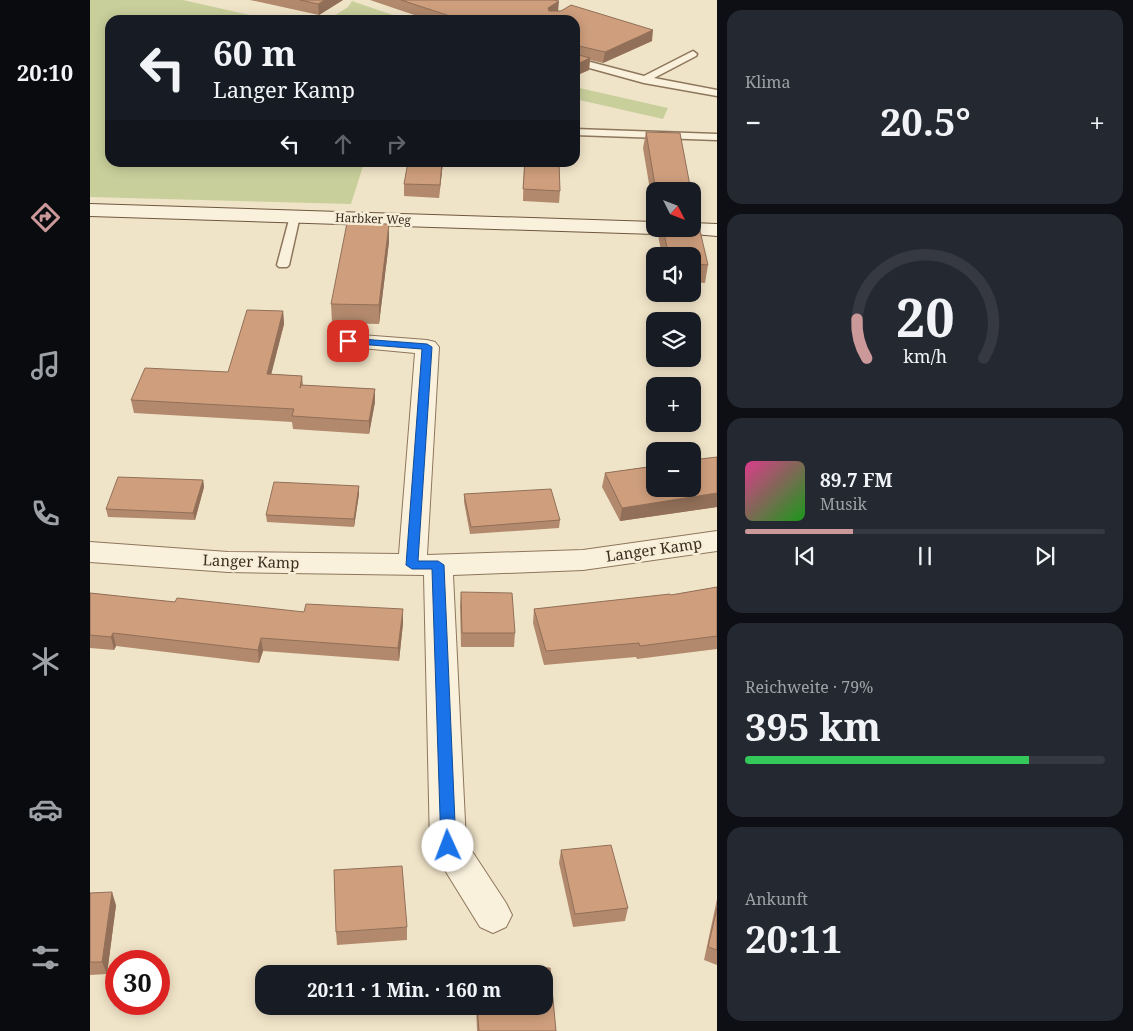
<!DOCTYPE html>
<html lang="de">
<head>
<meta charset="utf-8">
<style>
	body { margin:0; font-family:"Noto Serif",serif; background:#242831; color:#f1f3f6; height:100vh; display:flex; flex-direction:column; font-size:19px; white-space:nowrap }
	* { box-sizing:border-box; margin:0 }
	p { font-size:16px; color:#9ea1a6 }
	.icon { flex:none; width:28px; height:28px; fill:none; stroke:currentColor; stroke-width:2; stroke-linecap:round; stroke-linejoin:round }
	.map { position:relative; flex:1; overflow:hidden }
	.details { display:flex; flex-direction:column; gap:10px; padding:10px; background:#0d0f14; width:416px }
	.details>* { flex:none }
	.banner { position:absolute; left:15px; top:15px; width:475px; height:152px; border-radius:15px; box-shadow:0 2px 12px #0003; background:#171b24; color:#f1f3f6; overflow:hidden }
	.needle { width:32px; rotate:132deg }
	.buttons { position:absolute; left:556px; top:182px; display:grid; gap:10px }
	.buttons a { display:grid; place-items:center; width:55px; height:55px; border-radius:10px; background:#171b24; box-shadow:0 2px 12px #0003; font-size:25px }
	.speed { position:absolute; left:15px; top:950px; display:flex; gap:10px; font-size:25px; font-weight:700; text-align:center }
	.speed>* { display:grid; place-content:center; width:65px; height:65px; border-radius:50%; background:#171b24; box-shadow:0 2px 12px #0003; line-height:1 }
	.speed .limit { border:8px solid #d22; background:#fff; color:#111 }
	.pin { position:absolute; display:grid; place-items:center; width:42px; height:42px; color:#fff; margin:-21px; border-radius:10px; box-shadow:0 2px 8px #0006 }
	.me { position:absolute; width:55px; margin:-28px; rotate:358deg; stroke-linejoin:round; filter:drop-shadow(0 0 4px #0008) }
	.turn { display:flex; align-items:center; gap:18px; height:105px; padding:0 25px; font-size:22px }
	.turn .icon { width:65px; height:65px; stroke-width:2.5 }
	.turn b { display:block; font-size:35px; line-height:42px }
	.lanes { display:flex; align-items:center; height:48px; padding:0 25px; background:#0003; justify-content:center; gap:25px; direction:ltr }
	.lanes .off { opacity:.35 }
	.big { font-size:38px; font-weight:700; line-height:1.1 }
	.details .widget { flex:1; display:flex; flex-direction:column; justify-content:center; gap:8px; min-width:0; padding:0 18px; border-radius:15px; background:#242831 }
	.details .dial { align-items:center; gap:0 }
	.dial svg { height:130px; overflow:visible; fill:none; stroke:#363941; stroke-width:7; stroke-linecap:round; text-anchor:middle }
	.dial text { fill:#f1f3f6; stroke:none }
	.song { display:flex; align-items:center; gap:15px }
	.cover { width:60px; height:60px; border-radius:8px; background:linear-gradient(135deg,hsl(330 70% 55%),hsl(120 70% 35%)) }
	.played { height:5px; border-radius:2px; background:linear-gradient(90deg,#cc999b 30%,#363941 30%) }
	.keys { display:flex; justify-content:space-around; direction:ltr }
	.heat { display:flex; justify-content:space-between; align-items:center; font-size:28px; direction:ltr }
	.charge { height:8px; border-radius:4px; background:linear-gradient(90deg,#34c759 79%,#363941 0) }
	.trip { position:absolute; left:165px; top:965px; width:298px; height:50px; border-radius:15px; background:#171b24; box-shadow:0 2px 12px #0003; font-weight:700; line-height:50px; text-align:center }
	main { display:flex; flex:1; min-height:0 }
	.dock { display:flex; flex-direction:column; width:90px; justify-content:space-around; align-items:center; background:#090b0e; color:#9ea1a6 }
	.dock .icon { width:35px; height:35px }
	.dock .active { color:#cc999b }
	.dock b { font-size:22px; color:#f1f3f6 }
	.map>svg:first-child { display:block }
	.green { fill:#c9cf9b }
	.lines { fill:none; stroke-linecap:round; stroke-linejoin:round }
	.lane-casing { stroke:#8d765c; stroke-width:3 }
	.street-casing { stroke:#8d765c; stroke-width:2 }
	.secondary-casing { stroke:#6f573f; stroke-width:2 }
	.lane { fill:#faf1dc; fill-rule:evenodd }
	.street { fill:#faf1dc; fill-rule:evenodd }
	.secondary { fill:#faf1dc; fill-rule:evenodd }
	.wall { fill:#b2896c }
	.shaded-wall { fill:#916f58 }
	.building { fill:#cf9f7d; stroke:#916f58 }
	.route { fill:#1a73e8; stroke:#114b97 }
	.labels { text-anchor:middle; stroke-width:5; stroke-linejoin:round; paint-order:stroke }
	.far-street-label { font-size:12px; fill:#3d2e20; stroke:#f7eed8 }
	.street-label { font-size:15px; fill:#3d2e20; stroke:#f7eed8 }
</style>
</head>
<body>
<main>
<nav class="dock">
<b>20:10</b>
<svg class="icon active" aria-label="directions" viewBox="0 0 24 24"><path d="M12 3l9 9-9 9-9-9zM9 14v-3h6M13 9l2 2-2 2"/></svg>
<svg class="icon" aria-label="music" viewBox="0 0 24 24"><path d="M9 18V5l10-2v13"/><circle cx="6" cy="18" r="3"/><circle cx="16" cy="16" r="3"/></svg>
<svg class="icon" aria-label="phone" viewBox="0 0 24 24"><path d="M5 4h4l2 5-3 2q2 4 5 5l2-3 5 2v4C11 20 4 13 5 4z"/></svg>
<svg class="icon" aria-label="climate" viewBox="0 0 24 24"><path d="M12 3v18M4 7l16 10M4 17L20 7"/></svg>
<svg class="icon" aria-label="car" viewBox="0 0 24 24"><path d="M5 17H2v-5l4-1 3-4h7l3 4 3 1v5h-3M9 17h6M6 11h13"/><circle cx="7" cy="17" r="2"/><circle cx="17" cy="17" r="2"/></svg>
<svg class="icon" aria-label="filters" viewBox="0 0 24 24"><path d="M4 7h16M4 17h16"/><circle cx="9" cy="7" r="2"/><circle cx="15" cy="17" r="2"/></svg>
</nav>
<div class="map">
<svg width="627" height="1031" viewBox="0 0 627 1031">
	<rect width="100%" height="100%" fill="#f0e4c8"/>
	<g class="green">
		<path d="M0 0H93L182 20H20V162L274 163 261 204 0 197Z"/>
		<path d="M262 1 317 20H238L258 7Z"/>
		<path d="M485 87 578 108 573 119 485 99Z"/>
	</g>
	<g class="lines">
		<g class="lane-casing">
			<g id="lane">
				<path d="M603 51 607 54 606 56 564 78 627 90V96L554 83 485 64V58L554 76Z"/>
				<path d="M485 129 627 134V140L485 135Z"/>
				<path d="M205 213 210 216 199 265 197 267H189L187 265 200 216Z"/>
			</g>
		</g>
		<g class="street-casing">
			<path id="street" d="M258 334 337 340 345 342 349 347 337 555 493 550 627 531V551L493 570 363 575 376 842 416 903 422 915 416 927 403 933 390 927 340 846 334 575 138 572 0 562V542L138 552 309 554 325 353 250 346 246 341 250 336Z"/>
		</g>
		<g class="secondary-casing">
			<g id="secondary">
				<path d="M0 204 565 222V229H575L572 232 565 234 0 216Z"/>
				<path d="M602 223 627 224V236L592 233 589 229H602Z"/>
			</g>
		</g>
		<use href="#lane" class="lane"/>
		<use href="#street" class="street"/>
		<use href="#secondary" class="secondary"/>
	</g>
	<g class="wall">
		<path d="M160 0H253L229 15Z"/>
		<path d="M280 0H464L468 11 562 41 513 63 500 60 499 70 485 76V20H339Z"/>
		<path d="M556 132 601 191H565V220L553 148Z"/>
		<path d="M353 162 349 198 314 196V184Z"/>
		<path d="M434 162H469L470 191 469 203 433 201Z"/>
		<path d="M569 229H602L618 265 615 283 602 282V256H572L568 235Z"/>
		<path d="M299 242 289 324 242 323 241 304Z"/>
		<path d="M193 311 194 324 181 374 212 376 213 385 285 389V402L279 434 203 429 202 422 44 413 41 400 138 372Z"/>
		<path d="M627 457V507L530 521 512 487 515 473Z"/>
		<path d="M113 480 114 487 105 520 18 517 16 509Z"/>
		<path d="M269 486V494L264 527 177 522 176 515Z"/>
		<path d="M374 494 470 520 469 528 380 534 374 502Z"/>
		<path d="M627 587V649L547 659 546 657 454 665 443 623 444 609 581 595Z"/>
		<path d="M371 592 425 633 424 647H371L370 606Z"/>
		<path d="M0 593 85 602 313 623 309 661 173 651 169 663 26 646 24 650 0 648Z"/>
		<path d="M471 850 538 908 535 921 483 927 469 863Z"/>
		<path d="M0 893 26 905 17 974 0 975Z"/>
		<path d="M627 899V965L614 960Z"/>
		<path d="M317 927V940L247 945 246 932Z"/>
		<path d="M460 968 466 1031H387L386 1006H454V974H385L386 969Z"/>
	</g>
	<g class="shaded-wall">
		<path d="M235 0H253L229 15 228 4Z"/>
		<path d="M469 1 468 12 457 18 458 8Z"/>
		<path d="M563 30 562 41 513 63 515 52Z"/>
		<path d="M500 58 499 70 485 76V65Z"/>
		<path d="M352 162H353L349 198 350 185Z"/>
		<path d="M299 224V242L289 324V305Z"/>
		<path d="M193 311 194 324 178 387 177 374Z"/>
		<path d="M285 389V402L279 434V421Z"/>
		<path d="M113 480 114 487 105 520 103 513Z"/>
		<path d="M269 486V494L264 527V519Z"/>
		<path d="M627 493V507L530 521 532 508Z"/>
		<path d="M313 609V623L309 661 308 648Z"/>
		<path d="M23 633 26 646 24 650 21 637Z"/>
		<path d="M171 638 173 651 169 663 168 650Z"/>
		<path d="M22 892 26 905 17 974 12 962Z"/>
	</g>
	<g class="building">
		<path d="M210 0H235L228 4Z"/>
		<path d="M311 0H464L469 1 458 8 459 11H471L481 5 563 30 515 52 485 45V20H362L366 18Z"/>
		<path d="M485 54 500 58 485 65Z"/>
		<path d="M556 132 590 133 601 191H566Z"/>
		<path d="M318 162H352L350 185 314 184Z"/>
		<path d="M435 162H469L470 191 433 189Z"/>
		<path d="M602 197 604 204 603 210H602Z"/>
		<path d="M602 218H607L618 265 602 264V256H579L573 229H602Z"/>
		<path d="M257 223 299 224 289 305 241 304Z"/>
		<path d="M157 310 193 311 177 374 212 376 210 388 211 385 285 389 279 421 202 416 204 409 41 400 55 368 138 372Z"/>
		<path d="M627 457V493L532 508 515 473 565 466V489H602V460Z"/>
		<path d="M28 477 113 480 103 513 16 509Z"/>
		<path d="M184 482 269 486 264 519 176 515Z"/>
		<path d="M461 489 470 520 381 527 374 494Z"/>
		<path d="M627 587V636L550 646 549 643 456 651 444 609 580 594 581 595Z"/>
		<path d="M371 592 422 593 425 633H372Z"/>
		<path d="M0 593 85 602 87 598 214 612 216 604 313 609 308 648 171 638 168 650 23 633 21 637 0 635Z"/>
		<path d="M521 845 538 908 485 914 471 850Z"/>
		<path d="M312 866 317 927 246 932 244 870Z"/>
		<path d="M22 892 12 962H0V893Z"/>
		<path d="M627 908V950L618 947Z"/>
		<path d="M460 968 466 1031H389L387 1006H454V974H386V969Z"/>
	</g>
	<path class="route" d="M258 338 337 344 342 347 328 561H348L354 565 366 846 364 851 358 853 353 851 351 846 342 569H322L316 565 332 349 255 343V339Z"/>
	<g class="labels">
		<g class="far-street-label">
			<text transform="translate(283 219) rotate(2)" y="4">Harbker Weg</text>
		</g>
		<g class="street-label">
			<text transform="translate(564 550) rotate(-8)" y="5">Langer Kamp</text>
			<text transform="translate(161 562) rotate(2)" y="5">Langer Kamp</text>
		</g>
	</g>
</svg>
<div class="buttons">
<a><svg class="needle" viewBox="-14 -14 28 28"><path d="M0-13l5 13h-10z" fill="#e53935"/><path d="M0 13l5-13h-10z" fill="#9ea1a6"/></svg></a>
<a><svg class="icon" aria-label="sound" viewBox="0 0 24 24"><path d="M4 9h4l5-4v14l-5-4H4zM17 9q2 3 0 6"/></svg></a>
<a><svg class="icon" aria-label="layers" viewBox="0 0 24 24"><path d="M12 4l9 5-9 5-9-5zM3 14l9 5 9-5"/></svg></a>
<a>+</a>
<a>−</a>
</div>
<div class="speed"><div class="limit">30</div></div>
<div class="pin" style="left:258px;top:341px;background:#d93025"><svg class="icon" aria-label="arrive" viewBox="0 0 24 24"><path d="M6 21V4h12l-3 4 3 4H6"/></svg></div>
<svg class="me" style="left:358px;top:846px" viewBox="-20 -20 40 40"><circle r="19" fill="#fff"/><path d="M0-13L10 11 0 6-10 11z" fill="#1a73e8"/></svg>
<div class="trip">20:11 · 1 Min. · 160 m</div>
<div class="banner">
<div class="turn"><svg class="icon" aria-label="left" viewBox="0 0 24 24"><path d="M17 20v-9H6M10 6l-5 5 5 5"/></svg><div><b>60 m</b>Langer Kamp</div></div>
<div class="lanes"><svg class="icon" aria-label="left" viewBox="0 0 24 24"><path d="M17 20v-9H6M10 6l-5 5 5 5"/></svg><svg class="icon off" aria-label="ahead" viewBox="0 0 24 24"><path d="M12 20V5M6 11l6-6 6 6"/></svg><svg class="icon off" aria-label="right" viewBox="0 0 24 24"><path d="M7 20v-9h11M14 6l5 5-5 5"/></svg></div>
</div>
</div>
<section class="details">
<div class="widget"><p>Klima</p>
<div class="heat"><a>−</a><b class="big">20.5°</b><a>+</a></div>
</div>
<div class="widget dial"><svg viewBox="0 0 100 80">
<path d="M14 69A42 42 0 1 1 86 69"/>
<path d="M14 69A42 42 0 0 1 8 45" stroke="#cc999b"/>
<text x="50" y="56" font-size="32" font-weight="700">20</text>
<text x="50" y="72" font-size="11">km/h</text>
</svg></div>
<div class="widget">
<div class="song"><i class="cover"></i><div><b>89.7 FM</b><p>Musik</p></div></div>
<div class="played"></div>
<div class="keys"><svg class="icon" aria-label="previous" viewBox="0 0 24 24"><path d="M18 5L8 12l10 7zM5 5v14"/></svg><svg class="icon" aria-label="pause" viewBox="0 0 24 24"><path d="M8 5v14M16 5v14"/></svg><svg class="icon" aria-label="next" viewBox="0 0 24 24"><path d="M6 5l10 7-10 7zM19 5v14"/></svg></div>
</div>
<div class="widget"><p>Reichweite · 79%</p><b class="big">395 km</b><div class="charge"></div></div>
<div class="widget"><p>Ankunft</p><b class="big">20:11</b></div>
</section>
</main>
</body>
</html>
